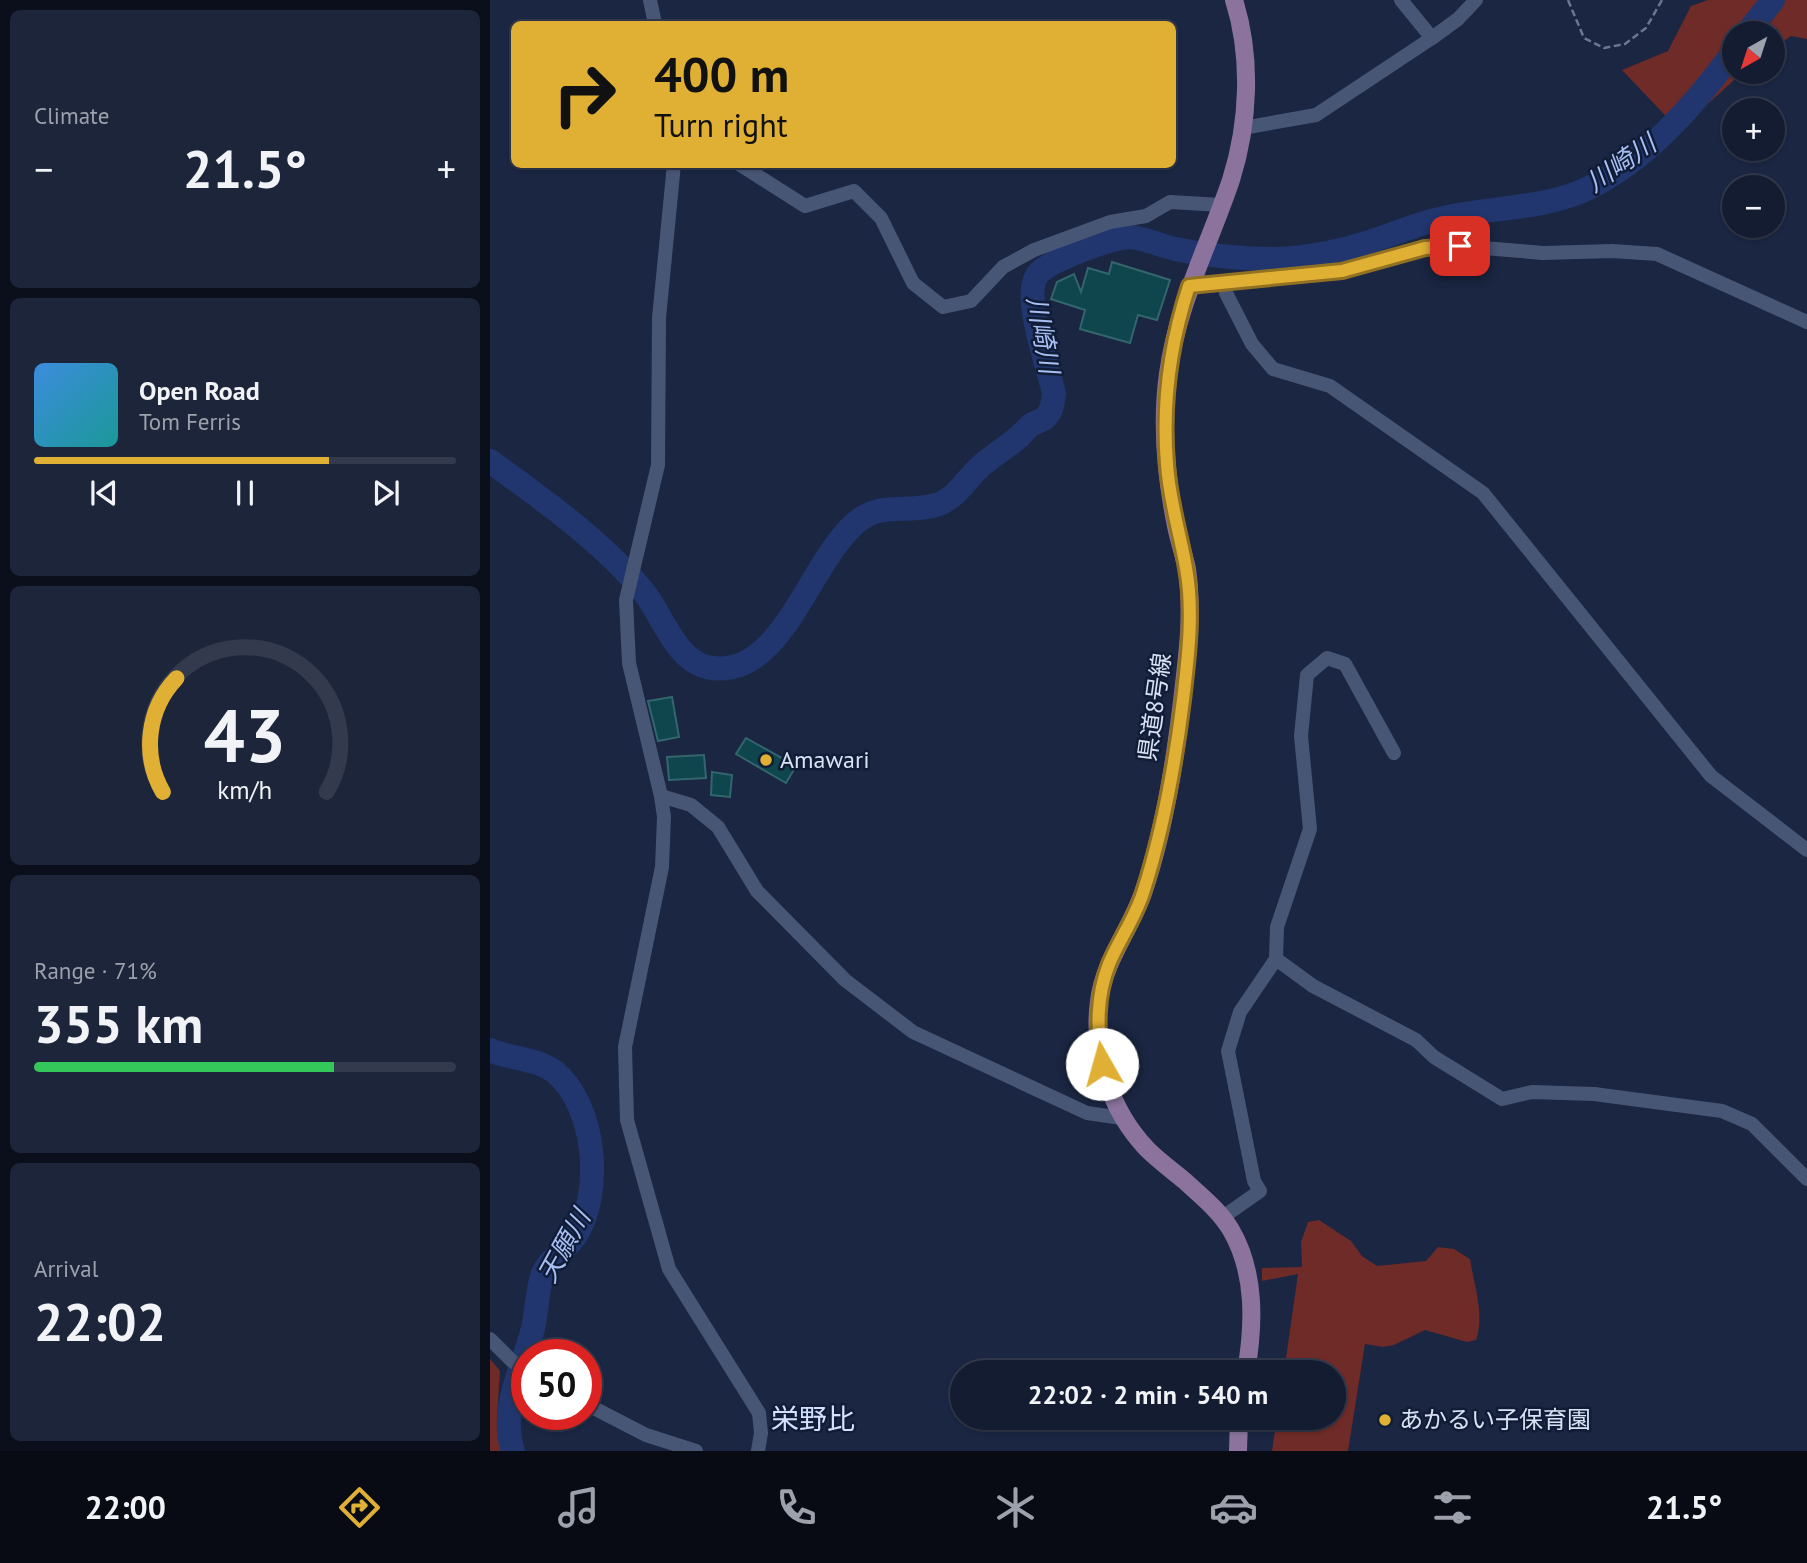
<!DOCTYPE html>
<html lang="en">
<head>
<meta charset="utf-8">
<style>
	body { margin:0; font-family:"PT Sans","Noto Sans JP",sans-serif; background:#1d253a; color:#f1f3f6; height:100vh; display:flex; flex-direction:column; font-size:26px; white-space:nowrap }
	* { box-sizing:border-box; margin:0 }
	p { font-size:23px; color:#9da1ac }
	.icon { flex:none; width:38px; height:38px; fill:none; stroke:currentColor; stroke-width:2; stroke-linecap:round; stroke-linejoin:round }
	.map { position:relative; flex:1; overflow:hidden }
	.panel { display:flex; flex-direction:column; gap:10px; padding:10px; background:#0b0f1c; width:490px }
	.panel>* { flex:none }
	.guide { position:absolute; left:21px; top:21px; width:665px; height:147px; border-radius:10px; box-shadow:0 2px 5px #0004,0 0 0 2px #333a4d; background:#e0b034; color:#111; overflow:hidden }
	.needle { width:46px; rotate:219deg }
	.tools { position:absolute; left:1232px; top:21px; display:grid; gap:14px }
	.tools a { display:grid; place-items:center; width:63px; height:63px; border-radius:50%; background:#141c32; box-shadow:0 2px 5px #0004,0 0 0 2px #333a4d; font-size:35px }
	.speed { position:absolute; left:21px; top:1339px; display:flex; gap:14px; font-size:35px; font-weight:700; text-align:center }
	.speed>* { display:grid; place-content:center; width:91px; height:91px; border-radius:50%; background:#141c32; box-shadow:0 2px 5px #0004,0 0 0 2px #333a4d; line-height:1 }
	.speed .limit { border:10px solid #d22; background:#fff; color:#111 }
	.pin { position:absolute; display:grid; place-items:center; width:60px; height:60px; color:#fff; margin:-30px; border-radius:14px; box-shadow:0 4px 10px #0006 }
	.me { position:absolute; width:77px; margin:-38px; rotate:353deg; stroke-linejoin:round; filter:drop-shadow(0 0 5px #0008) }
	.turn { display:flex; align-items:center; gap:24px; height:147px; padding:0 28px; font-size:32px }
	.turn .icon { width:91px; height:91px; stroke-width:2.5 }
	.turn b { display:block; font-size:49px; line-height:60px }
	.big { font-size:52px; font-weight:700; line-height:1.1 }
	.panel .card { flex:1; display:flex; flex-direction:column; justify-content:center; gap:10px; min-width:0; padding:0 24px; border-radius:10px; background:#1d253a }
	.panel .dial { align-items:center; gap:0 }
	.dial svg { height:182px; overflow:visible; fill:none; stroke:#333a4d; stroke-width:7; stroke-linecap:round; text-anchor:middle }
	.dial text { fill:#f1f3f6; stroke:none }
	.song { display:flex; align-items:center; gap:21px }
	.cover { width:84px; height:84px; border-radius:10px; background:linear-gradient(135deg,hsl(210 70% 55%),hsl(180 70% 35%)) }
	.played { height:7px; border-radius:4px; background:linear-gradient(90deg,#e0b034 70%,#333a4d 70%) }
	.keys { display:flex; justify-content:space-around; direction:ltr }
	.heat { display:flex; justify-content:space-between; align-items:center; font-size:38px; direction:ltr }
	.charge { height:10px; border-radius:5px; background:linear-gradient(90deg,#34c759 71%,#333a4d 0) }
	.trip { position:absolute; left:460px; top:1360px; width:396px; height:70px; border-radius:35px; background:#141c32; box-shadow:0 2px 5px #0004,0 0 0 2px #333a4d; font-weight:700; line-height:70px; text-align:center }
	.tab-bar { display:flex; height:112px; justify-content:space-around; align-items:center; background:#080b14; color:#9da1ac }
	.tab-bar .icon { width:49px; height:49px }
	.tab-bar .active { color:#e0b034 }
	.tab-bar b { font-size:32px; color:#f1f3f6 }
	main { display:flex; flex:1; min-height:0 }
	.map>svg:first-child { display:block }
	.green { fill:#6e2b27 }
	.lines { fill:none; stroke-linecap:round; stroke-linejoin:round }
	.river { stroke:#21366f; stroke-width:24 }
	.building { fill:#0f454c; stroke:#33666c; stroke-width:2 }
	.path { stroke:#6c768f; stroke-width:2.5; stroke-dasharray:7 3.5; stroke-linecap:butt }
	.minor { stroke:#485675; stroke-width:14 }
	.major { stroke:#8b739d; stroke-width:18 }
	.route-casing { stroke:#927222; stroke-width:18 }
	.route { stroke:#e0b034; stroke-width:12 }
	.poi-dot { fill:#e0b034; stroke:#111c37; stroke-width:2.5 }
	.labels { text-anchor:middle; stroke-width:5; stroke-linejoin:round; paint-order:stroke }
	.street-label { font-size:24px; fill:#d9e1f4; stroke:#111c37 }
	.poi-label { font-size:24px; fill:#d9e1f4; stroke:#111c37; text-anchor:start }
	.water-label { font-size:26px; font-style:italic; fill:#a9c0f5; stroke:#111c37 }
	.quarter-label { font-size:28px; fill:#d3e0ff; stroke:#111c37 }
</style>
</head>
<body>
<main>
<section class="panel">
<div class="card"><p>Climate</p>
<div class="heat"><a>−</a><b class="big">21.5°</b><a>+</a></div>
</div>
<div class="card">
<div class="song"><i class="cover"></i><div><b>Open Road</b><p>Tom Ferris</p></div></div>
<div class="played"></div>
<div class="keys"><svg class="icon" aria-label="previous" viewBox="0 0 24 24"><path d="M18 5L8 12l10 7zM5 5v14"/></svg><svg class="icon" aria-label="pause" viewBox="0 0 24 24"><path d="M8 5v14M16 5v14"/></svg><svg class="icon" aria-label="next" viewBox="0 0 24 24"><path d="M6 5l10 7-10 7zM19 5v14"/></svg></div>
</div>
<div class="card dial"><svg viewBox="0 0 100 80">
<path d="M14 69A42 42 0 1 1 86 69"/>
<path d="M14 69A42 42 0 0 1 20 19" stroke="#e0b034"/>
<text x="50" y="56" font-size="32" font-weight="700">43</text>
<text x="50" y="72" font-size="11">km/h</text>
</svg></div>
<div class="card"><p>Range · 71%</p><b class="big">355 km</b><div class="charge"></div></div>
<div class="card"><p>Arrival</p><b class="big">22:02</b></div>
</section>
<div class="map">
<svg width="1317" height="1451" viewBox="0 0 1317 1451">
	<rect width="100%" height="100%" fill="#1a2642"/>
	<g class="green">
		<path d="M1218 0H1317V39L1301 36 1283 49V33H1244V72H1253L1189 130 1132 70 1178 51 1201 6Z"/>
		<path d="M829 1220 861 1241 872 1256 887 1266 936 1261 948 1247 964 1249 980 1259C984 1285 995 1315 986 1340L977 1342 935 1330 904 1345 893 1347 875 1344 858 1451H782L787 1418H844V1372H794L808 1274 772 1281V1268L812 1267 811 1242 818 1222Z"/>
		<path d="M0 1359 10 1371 7 1418 13 1451H0Z"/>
	</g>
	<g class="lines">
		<g class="river">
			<path d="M1257 33 1283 0"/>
			<path d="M0 461C53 500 111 540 153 591 173 615 186 664 222 668 295 678 321 553 372 518 396 502 423 514 449 504 466 498 478 477 492 465 504 455 517 447 530 436 533 433 537 428 541 425 545 422 551 421 555 418 562 412 563 402 564 394 559 367 532 299 547 275 557 261 621 238 639 237 651 237 672 246 685 249 718 256 752 259 785 259 821 258 860 249 894 237 914 230 933 222 954 218 1001 207 1056 209 1099 188 1158 159 1206 103 1244 51"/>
			<path d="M0 1050C20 1059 47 1058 65 1072 106 1106 113 1192 86 1235 77 1249 58 1259 52 1276 47 1292 47 1311 43 1328 33 1369 9 1408 23 1451"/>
		</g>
	</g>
	<g class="building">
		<path d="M622 262 680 280 667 320 648 315 640 343 590 329 595 310 561 299 567 282 584 274 591 292 598 268 619 274Z"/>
		<path d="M182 697 189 737 168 741 158 701Z"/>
		<path d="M256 738 306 766 296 783 246 754Z"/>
		<path d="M214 755 216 778 179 780 177 757Z"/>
		<path d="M222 772 242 775 240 797 221 795Z"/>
	</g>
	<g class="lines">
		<path class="path" d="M1078 0 1094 38 1114 48 1135 44 1156 28 1172 0"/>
		<g class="minor">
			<path d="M160 0 165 24"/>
			<path d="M911 0 942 38"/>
			<path d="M753 128 826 115 942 38 968 19 986 0"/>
			<path d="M184 164 169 318 168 465 136 600 139 663 171 796 174 817 172 867 135 1047 137 1120 179 1269 269 1413 271 1433 268 1451"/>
			<path d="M249 164 315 206 364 191 391 218 423 283 453 307 481 301 513 267 544 250 620 222 656 216 680 202 731 205"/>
			<path d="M734 282 736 293 762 344 783 369 840 386 993 493 1221 776 1317 850"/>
			<path d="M699 286 852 271 935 248 970 246 1053 253 1122 251 1167 254 1317 322"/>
			<path d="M171 796 201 805 228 827 267 891 355 980 423 1032 597 1113 632 1118"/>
			<path d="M786 959 823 986 926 1040 944 1057 1012 1099 1042 1092 1104 1094 1232 1111 1262 1124 1317 1179"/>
			<path d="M733 1217 770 1191 764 1181 738 1051 750 1012 786 959 787 927 820 829 811 736 817 675 837 658 855 664 904 753"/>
			<path d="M0 1339 23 1362 37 1370"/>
			<path d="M96 1404 156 1435 206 1451"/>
		</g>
		<g class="major">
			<path d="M744 0C762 57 759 123 741 180 719 245 687 305 678 374 671 424 676 477 686 526 689 541 694 555 697 569 701 597 700 629 697 657 689 733 678 820 653 893 640 930 614 961 609 1001 602 1054 620 1110 657 1149 669 1161 683 1171 696 1182 712 1197 730 1211 741 1230 766 1273 764 1325 756 1372"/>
			<path d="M748 1451 749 1418"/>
		</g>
	</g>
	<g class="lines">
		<g class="route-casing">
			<path id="route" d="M612 1064C607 1029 606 997 619 964 629 940 645 918 653 893 673 831 685 765 693 700 698 658 704 611 696 568 690 533 679 499 677 464 672 403 680 344 699 286L852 271 935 248 970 246"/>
		</g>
		<use href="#route" class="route"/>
	</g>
	<g class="poi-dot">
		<circle cx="276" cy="760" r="7"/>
		<circle cx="895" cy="1420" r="7"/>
	</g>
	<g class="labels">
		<g class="street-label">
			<text transform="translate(665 707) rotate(-82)" y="8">県道8号線</text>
		</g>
		<g class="poi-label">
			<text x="290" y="768">Amawari</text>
			<text x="909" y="1428">あかるい子保育園</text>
		</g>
		<g class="water-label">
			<text transform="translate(1131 163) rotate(-35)" y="9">川崎川</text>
			<text transform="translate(553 335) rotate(80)" y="9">川崎川</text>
			<text transform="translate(74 1246) rotate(-61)" y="9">天願川</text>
		</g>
		<g class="quarter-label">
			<text x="323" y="1429">栄野比</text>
		</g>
	</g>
</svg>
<div class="tools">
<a><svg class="needle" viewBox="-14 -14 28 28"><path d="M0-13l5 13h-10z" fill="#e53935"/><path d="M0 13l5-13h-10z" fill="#9da1ac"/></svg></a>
<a>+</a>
<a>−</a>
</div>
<div class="speed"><div class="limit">50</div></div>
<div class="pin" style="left:970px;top:246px;background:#d93025"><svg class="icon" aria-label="arrive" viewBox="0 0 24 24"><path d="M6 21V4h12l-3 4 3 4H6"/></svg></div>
<svg class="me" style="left:612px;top:1064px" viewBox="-20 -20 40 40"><circle r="19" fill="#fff"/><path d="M0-13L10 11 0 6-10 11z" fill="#e0b034"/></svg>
<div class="trip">22:02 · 2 min · 540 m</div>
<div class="guide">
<div class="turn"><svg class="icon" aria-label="right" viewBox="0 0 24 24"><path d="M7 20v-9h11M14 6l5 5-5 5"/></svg><div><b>400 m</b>Turn right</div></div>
</div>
</div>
</main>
<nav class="tab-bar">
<b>22:00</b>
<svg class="icon active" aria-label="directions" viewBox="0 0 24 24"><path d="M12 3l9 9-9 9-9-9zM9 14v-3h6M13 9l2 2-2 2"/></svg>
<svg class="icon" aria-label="music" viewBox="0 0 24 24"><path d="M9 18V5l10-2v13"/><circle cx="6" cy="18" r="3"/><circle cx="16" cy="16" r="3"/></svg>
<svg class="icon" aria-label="phone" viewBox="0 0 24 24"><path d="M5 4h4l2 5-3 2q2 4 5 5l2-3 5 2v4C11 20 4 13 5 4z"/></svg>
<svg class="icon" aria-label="climate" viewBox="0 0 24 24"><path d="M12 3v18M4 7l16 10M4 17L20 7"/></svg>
<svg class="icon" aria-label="car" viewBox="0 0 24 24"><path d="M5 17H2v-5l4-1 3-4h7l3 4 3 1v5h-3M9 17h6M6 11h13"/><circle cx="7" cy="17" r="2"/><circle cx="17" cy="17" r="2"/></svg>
<svg class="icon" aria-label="filters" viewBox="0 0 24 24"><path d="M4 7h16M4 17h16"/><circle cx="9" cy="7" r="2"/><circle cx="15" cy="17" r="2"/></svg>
<b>21.5°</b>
</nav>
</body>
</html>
